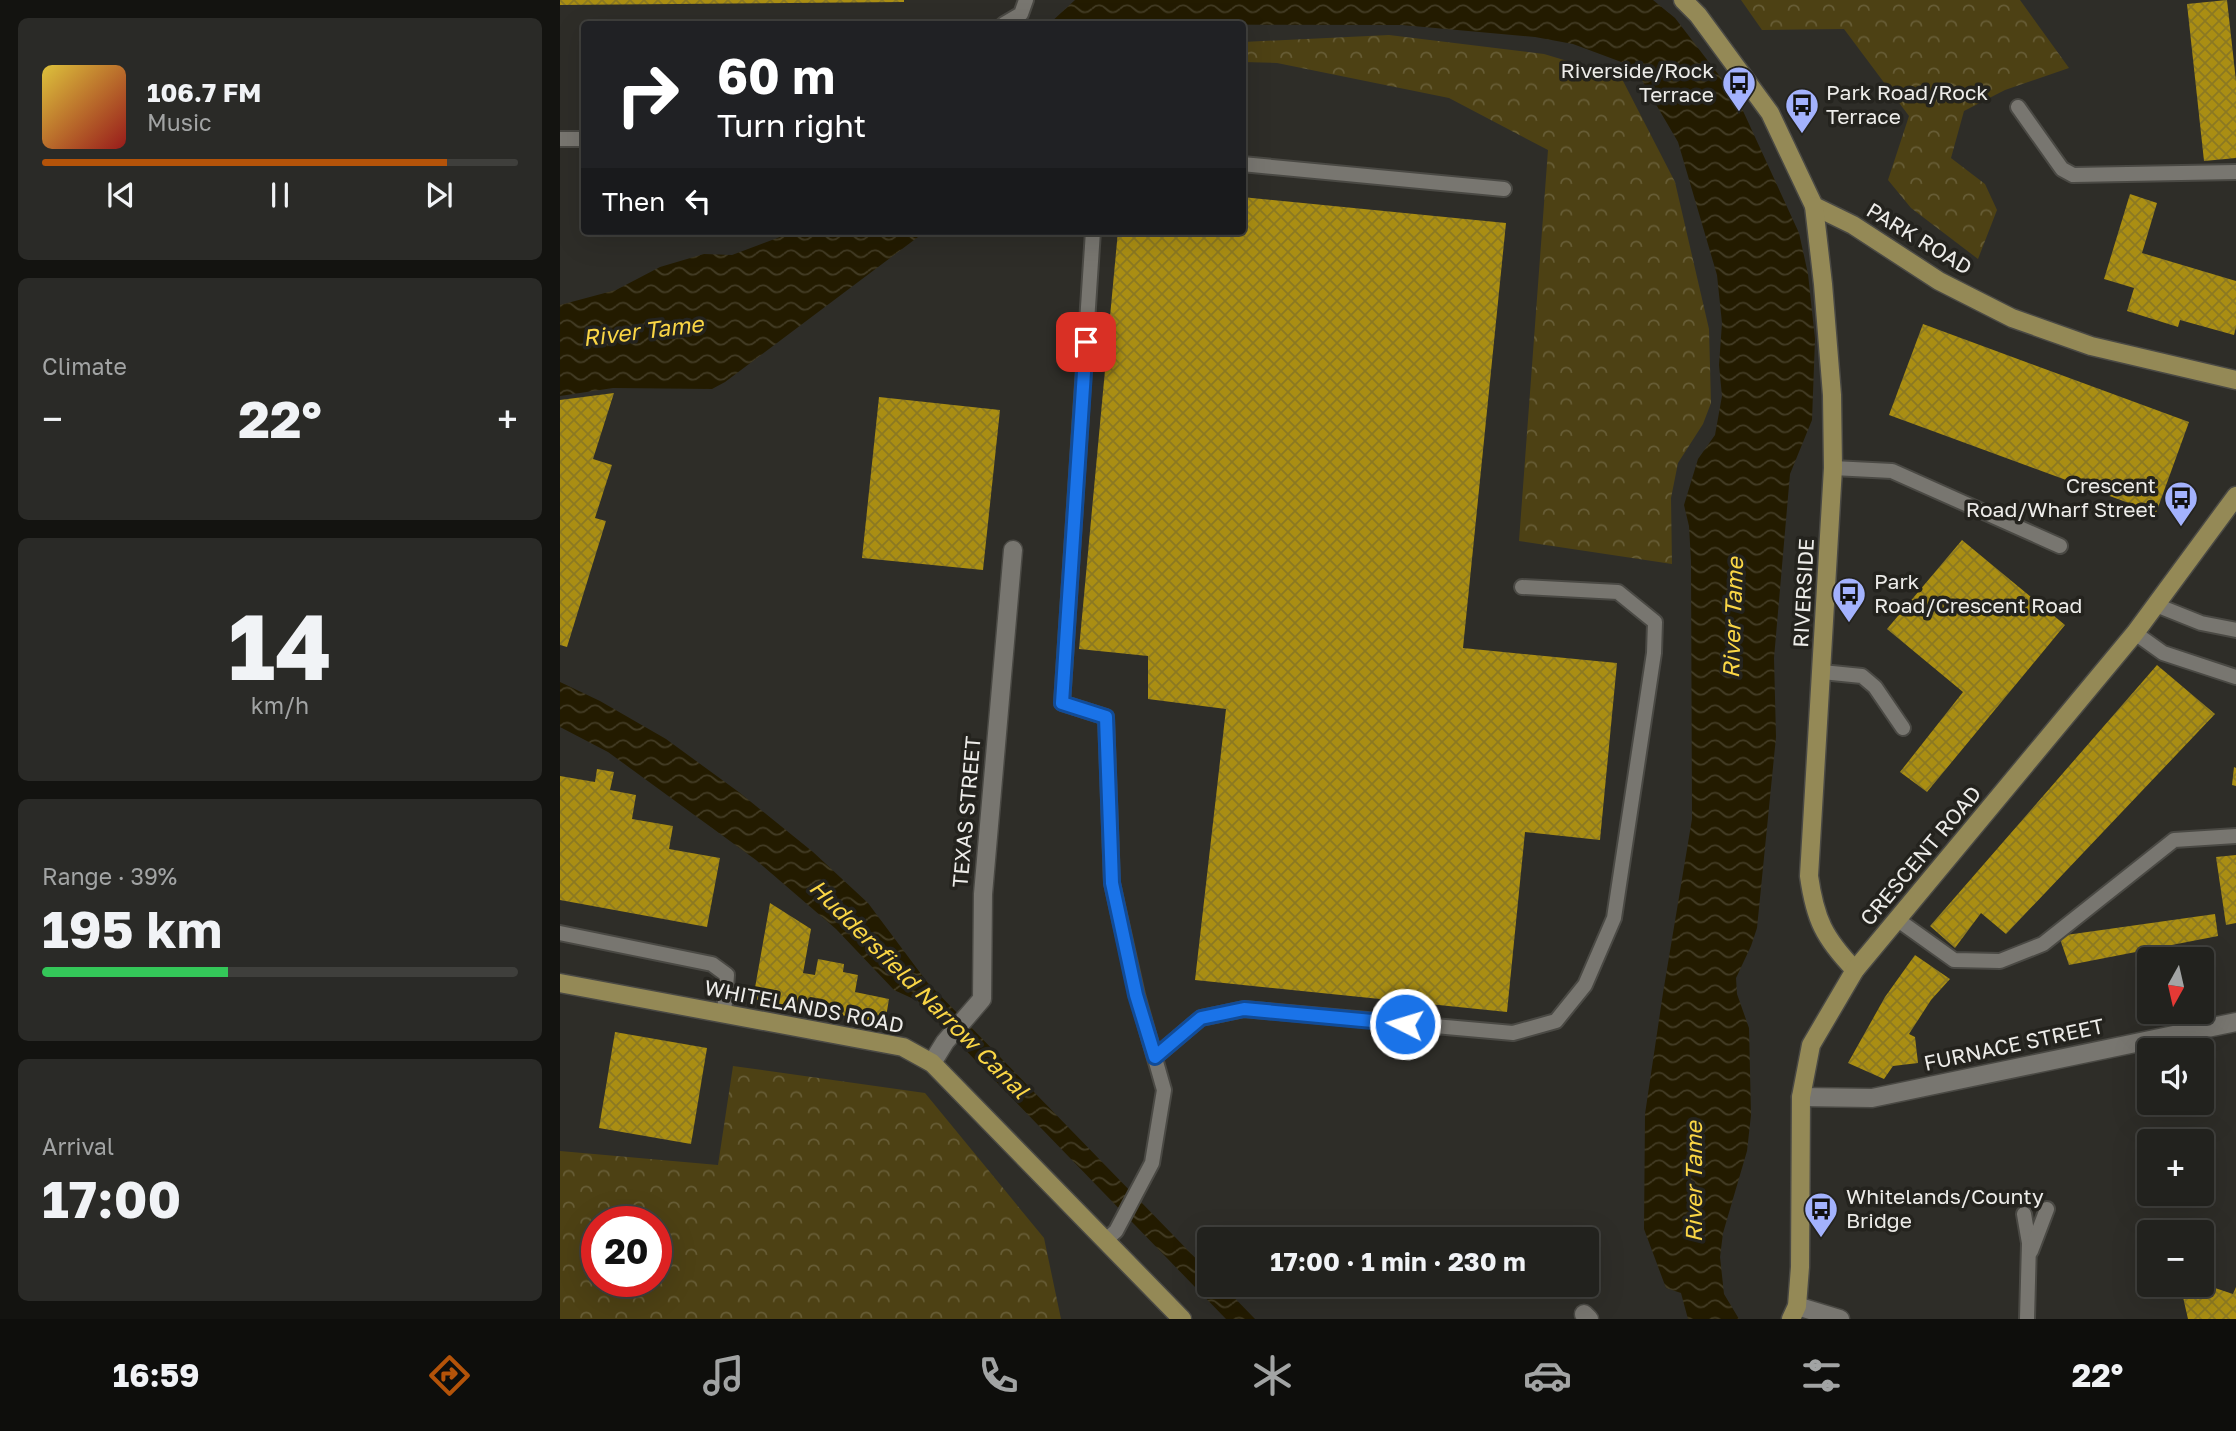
<!DOCTYPE html>
<html lang="en">
<head>
<meta charset="utf-8">
<style>
	body { margin:0; font-family:"Golos Text",sans-serif; background:#2a2a27; color:#f1f3f6; height:100vh; display:flex; flex-direction:column; font-size:26px; white-space:nowrap }
	* { box-sizing:border-box; margin:0 }
	p { font-size:23px; color:#a2a4a4 }
	.icon { flex:none; width:38px; height:38px; fill:none; stroke:currentColor; stroke-width:2; stroke-linecap:round; stroke-linejoin:round }
	.map { position:relative; flex:1; overflow:hidden }
	.panel { display:flex; flex-direction:column; gap:18px; padding:18px; background:#131310; width:560px }
	.panel>* { flex:none }
	.top-card { position:absolute; left:21px; top:21px; width:665px; height:214px; border-radius:7px; box-shadow:0 7px 28px #0002,0 0 0 2px #3f3f3c; background:#202124; color:#fff; overflow:hidden }
	.needle { width:46px; rotate:188deg }
	.buttons { position:absolute; left:1577px; top:947px; display:grid; gap:14px }
	.buttons a { display:grid; place-items:center; width:77px; height:77px; border-radius:7px; background:#22221e; box-shadow:0 7px 28px #0002,0 0 0 2px #3f3f3c; font-size:35px }
	.speed { position:absolute; left:21px; top:1206px; display:flex; gap:14px; font-size:35px; font-weight:700; text-align:center }
	.speed>* { display:grid; place-content:center; width:91px; height:91px; border-radius:50%; background:#22221e; box-shadow:0 7px 28px #0002,0 0 0 2px #3f3f3c; line-height:1 }
	.speed .limit { border:10px solid #d22; background:#fff; color:#111 }
	.pin { position:absolute; display:grid; place-items:center; width:60px; height:60px; color:#fff; margin:-30px; border-radius:14px; box-shadow:0 4px 10px #0006 }
	.me { position:absolute; width:77px; margin:-38px; rotate:275deg; stroke-linejoin:round; filter:drop-shadow(0 0 5px #0008) }
	.turn { display:flex; align-items:center; gap:24px; height:147px; padding:0 21px; font-size:32px }
	.turn .icon { width:91px; height:91px; stroke-width:2.5 }
	.turn b { display:block; font-size:49px; line-height:60px }
	.then { display:flex; align-items:center; height:66px; padding:0 21px; background:#0003; gap:14px; font-size:26px }
	.big { font-size:52px; font-weight:700; line-height:1.1 }
	.panel .tile { flex:1; display:flex; flex-direction:column; justify-content:center; gap:10px; min-width:0; padding:0 24px; border-radius:10px; background:#2a2a27 }
	.panel .dial { align-items:center; gap:0 }
	.dial b { font-size:91px; line-height:1 }
	.song { display:flex; align-items:center; gap:21px }
	.cover { width:84px; height:84px; border-radius:10px; background:linear-gradient(135deg,hsl(50 70% 55%),hsl(0 70% 35%)) }
	.played { height:7px; border-radius:4px; background:linear-gradient(90deg,#b45309 85%,#3f3f3c 85%) }
	.keys { display:flex; justify-content:space-around; direction:ltr }
	.heat { display:flex; justify-content:space-between; align-items:center; font-size:38px; direction:ltr }
	.charge { height:10px; border-radius:5px; background:linear-gradient(90deg,#34c759 39%,#3f3f3c 0) }
	.trip { position:absolute; left:637px; top:1227px; width:402px; height:70px; border-radius:7px; background:#22221e; box-shadow:0 7px 28px #0002,0 0 0 2px #3f3f3c; font-weight:700; line-height:70px; text-align:center }
	.tab-bar { display:flex; height:112px; justify-content:space-around; align-items:center; background:#0e0e0c; color:#a2a4a4 }
	.tab-bar .icon { width:49px; height:49px }
	.tab-bar .active { color:#b45309 }
	.tab-bar b { font-size:32px; color:#f1f3f6 }
	main { display:flex; flex:1; min-height:0 }
	.map>svg:first-child { display:block }
	.forest { fill:url(#forest-crowns); fill-rule:evenodd }
	.water { fill:url(#water-waves) }
	.building { fill:url(#building-cross-hatch) }
	.lines { fill:none; stroke-linecap:round; stroke-linejoin:round }
	.lane-casing { stroke:#4a4944; stroke-width:18 }
	.street-casing { stroke:#4a4944; stroke-width:21 }
	.secondary-casing { stroke:#4a4944; stroke-width:21 }
	.lane { stroke:#787670; stroke-width:14 }
	.street { stroke:#787670; stroke-width:18 }
	.secondary { stroke:#948956; stroke-width:18 }
	.route-casing { stroke:#114b97; stroke-width:18 }
	.route { stroke:#1a73e8; stroke-width:12 }
	.labels { text-anchor:middle; stroke-width:7; stroke-linejoin:round; paint-order:stroke }
	.poi-label { font-size:21px; fill:#edece9; stroke:#24231e; text-anchor:start }
	.street-label { font-size:21px; fill:#edece9; stroke:#24231e }
	.water-label { font-size:23px; font-style:italic; fill:#fad645; stroke:#24231e }
</style>
</head>
<body>
<main>
<section class="panel">
<div class="tile">
<div class="song"><i class="cover"></i><div><b>106.7 FM</b><p>Music</p></div></div>
<div class="played"></div>
<div class="keys"><svg class="icon" aria-label="previous" viewBox="0 0 24 24"><path d="M18 5L8 12l10 7zM5 5v14"/></svg><svg class="icon" aria-label="pause" viewBox="0 0 24 24"><path d="M8 5v14M16 5v14"/></svg><svg class="icon" aria-label="next" viewBox="0 0 24 24"><path d="M6 5l10 7-10 7zM19 5v14"/></svg></div>
</div>
<div class="tile"><p>Climate</p>
<div class="heat"><a>−</a><b class="big">22°</b><a>+</a></div>
</div>
<div class="tile dial"><b>14</b><p>km/h</p></div>
<div class="tile"><p>Range · 39%</p><b class="big">195 km</b><div class="charge"></div></div>
<div class="tile"><p>Arrival</p><b class="big">17:00</b></div>
</section>
<div class="map">
<svg width="1676" height="1319" viewBox="0 0 1676 1319">
	<defs>
		<pattern id="forest-crowns" width="20" height="18" patternUnits="userSpaceOnUse" patternTransform="scale(1.75)"><rect width="20" height="18" fill="#4d4114"/><path d="M2 6a3 3 0 1 1 6 0M12 15a3 3 0 1 1 6 0" fill="none" stroke="#675d36"/></pattern>
		<pattern id="water-waves" width="16" height="10" patternUnits="userSpaceOnUse" patternTransform="scale(1.75)"><rect width="16" height="10" fill="#231b00"/><path d="M0 5q4-4 8 0t8 0" fill="none" stroke="#433c25"/></pattern>
		<pattern id="building-cross-hatch" width="8" height="8" patternUnits="userSpaceOnUse" patternTransform="scale(1.75)"><rect width="8" height="8" fill="#aa8e13"/><path d="M0 0l8 8M0 8l8-8" fill="none" stroke="#8c7922"/></pattern>
	</defs>
	<rect width="100%" height="100%" fill="#2e2d28"/>
	<g class="forest">
		<path d="M1181 0H1460L1509 68 1445 90 1404 111 1391 158 1425 184 1437 210 1418 259 1351 208 1328 180 1349 116 1284 29 1202 30Z"/>
		<path d="M829 35 984 54 1061 77 1115 182 1149 329 1151 403 1143 424 1118 463 1111 498 1112 564 959 541 988 150 889 98 717 63 683 62V42Z"/>
		<path d="M173 1066 365 1093 484 1238 501 1319H0V1151L158 1165ZM37 1222H96V1281H37Z"/>
	</g>
	<g class="water">
		<path d="M515 0H1093L1115 18 1178 100 1239 233 1248 274 1255 339 1252 420 1230 474 1214 658 1216 737 1197 928 1191 946 1176 978 1177 994 1189 1028 1191 1115 1187 1151 1163 1233 1160 1257 1164 1294 1179 1319H1128L1121 1293 1106 1288 1084 1229 1085 1114 1103 993 1132 819 1131 561 1129 526 1124 505 1138 459 1155 435 1162 396 1159 365 1162 323 1157 275 1118 142 1080 77 1064 63 1013 44 975 37 842 25 489 24Z"/>
		<path d="M236 231H366L165 382 152 389 53 388 0 396V305L56 290 100 267 144 254 172 255Z"/>
		<path d="M0 682 40 701 106 739 180 793 253 852 308 903 367 982 649 1272V1284L662 1285 695 1319H666L358 1001 334 990 276 929 196 860 48 752 0 727Z"/>
	</g>
	<g class="building">
		<path d="M0 0H344V2L0 5Z"/>
		<path d="M1667 0 1676 81V158L1644 161 1627 4Z"/>
		<path d="M1570 194 1597 203 1582 253 1676 281V327L1674 335 1620 320 1618 327 1567 311 1574 288 1544 279Z"/>
		<path d="M682 197 946 223 903 648 1057 663 1040 840 965 832 947 1012 635 980 666 709 588 699V656L519 649 558 231H682Z"/>
		<path d="M1363 324 1629 422 1596 513 1329 415Z"/>
		<path d="M54 393 33 459 52 465 35 518 46 521 7 647 0 645V400Z"/>
		<path d="M319 397 440 410 423 570 302 558Z"/>
		<path d="M1402 540 1505 625 1367 792 1340 772 1403 692 1327 629Z"/>
		<path d="M1597 665 1655 714 1446 934 1421 913 1395 948 1370 926Z"/>
		<path d="M1674 767 1676 768V786L1672 785Z"/>
		<path d="M37 769 54 772 50 790 76 795 72 819 113 826 109 849 160 858 147 927 0 900V776L35 782Z"/>
		<path d="M1676 855V923L1666 925 1656 857Z"/>
		<path d="M210 903 251 929 243 973 255 975 258 959 284 964 283 972 298 975 295 992 329 999 325 1023 193 999Z"/>
		<path d="M1655 914 1658 936 1509 965 1499 936Z"/>
		<path d="M1355 955 1390 979 1371 1000 1349 1034 1355 1037 1358 1063 1333 1066 1324 1079 1288 1063 1325 997Z"/>
		<path d="M55 1032 147 1048 131 1144 39 1128Z"/>
		<path d="M1620 1284H1643L1673 1294 1676 1287V1319H1628Z"/>
	</g>
	<g class="lines">
		<g class="lane-casing">
			<g id="lane">
				<path d="M444 24 461 14 466 0"/>
				<path d="M1458 107 1502 169 1513 175 1676 172"/>
				<path d="M0 139H24"/>
				<path d="M682 164 944 189"/>
				<path d="M533 231 502 703 546 717 552 883 577 995 604 1090 592 1163 556 1231 547 1239"/>
				<path d="M1273 468 1332 471 1500 546"/>
				<path d="M1596 605 1641 623 1676 630"/>
				<path d="M1575 633 1603 653 1676 677"/>
				<path d="M1262 672 1302 676 1315 687 1343 728"/>
				<path d="M1338 920 1394 960 1440 961 1483 944 1614 840 1676 836"/>
				<path d="M0 933 152 964 167 975 164 1014"/>
				<path d="M595 1057 641 1018 684 1009 953 1033 996 1021 1025 985 1054 918 1094 653 1095 622 1058 592 962 587"/>
				<path d="M1464 1214 1469 1243 1467 1319"/>
				<path d="M1471 1251 1487 1209"/>
			</g>
		</g>
		<g class="street-casing">
			<g id="street">
				<path d="M372 1063 385 1042 422 999 423 894 453 550"/>
				<path d="M1241 1097 1312 1098 1676 1022"/>
				<path d="M1237 1306 1280 1319"/>
				<path d="M1024 1314 1029 1319"/>
			</g>
		</g>
		<g class="secondary-casing">
			<g id="secondary">
				<path d="M1123 0 1138 15 1210 113 1254 206 1293 225 1379 281 1452 318 1531 346 1676 380"/>
				<path d="M1254 206 1263 284 1272 395 1273 468 1249 876C1255 919 1264 938 1295 970"/>
				<path d="M0 983 343 1047 372 1063 622 1319"/>
				<path d="M1231 1319 1237 1306 1240 1267 1241 1097 1251 1045 1295 970 1575 633 1676 496"/>
			</g>
		</g>
		<use href="#lane" class="lane"/>
		<use href="#street" class="street"/>
		<use href="#secondary" class="secondary"/>
	</g>
	<g class="lines">
		<g class="route-casing">
			<path id="route" d="M526 342 502 703 546 717 552 883 576 995 595 1057 641 1018 684 1009 845 1024"/>
		</g>
		<use href="#route" class="route"/>
	</g>
	<defs>
		<g id="bus-pin" transform="scale(1.75)"><path d="M0 17L-7.5 6A9.5 9.5 0 1 1 7.5 6Z" fill="#a3b2fd" stroke="#24231e"/><path d="M-5-6H5V4H4V6H2V4H-2V6H-4V4H-5ZM-3.5-4V0h7V-4ZM-3.5 1.2v1.5H-2V1.2ZM2 1.2v1.5H3.5V1.2Z" fill="#111"/></g>
	</defs>
	<g fill-rule="evenodd">
		<use href="#bus-pin" x="1179" y="83"/>
		<use href="#bus-pin" x="1242" y="105"/>
		<use href="#bus-pin" x="1621" y="498"/>
		<use href="#bus-pin" x="1289" y="594"/>
		<use href="#bus-pin" x="1261" y="1209"/>
	</g>
	<g class="labels">
		<g class="poi-label">
			<text x="1154" y="78" text-anchor="end">Riverside/Rock<tspan x="1154" dy="24">Terrace</tspan></text>
			<text x="1266" y="100">Park Road/Rock<tspan x="1266" dy="24">Terrace</tspan></text>
			<text x="1596" y="493" text-anchor="end">Crescent<tspan x="1596" dy="24">Road/Wharf Street</tspan></text>
			<text x="1314" y="589">Park<tspan x="1314" dy="24">Road/Crescent Road</tspan></text>
			<text x="1286" y="1204">Whitelands/County<tspan x="1286" dy="24">Bridge</tspan></text>
		</g>
		<g class="street-label">
			<text transform="translate(1359 239) rotate(31)" y="7">PARK ROAD</text>
			<text transform="translate(1244 593) rotate(-87)" y="7">RIVERSIDE</text>
			<text transform="translate(407 812) rotate(-85)" y="7">TEXAS STREET</text>
			<text transform="translate(1361 856) rotate(-50)" y="7">CRESCENT ROAD</text>
			<text transform="translate(244 1007) rotate(11)" y="7">WHITELANDS ROAD</text>
			<text transform="translate(1454 1045) rotate(-12)" y="7">FURNACE STREET</text>
		</g>
		<g class="water-label">
			<text transform="translate(83 331) rotate(-7)" y="8">River Tame</text>
			<text transform="translate(1173 618) rotate(-88)" y="8">River Tame</text>
			<text transform="translate(359 989) rotate(45)" y="8">Huddersfield Narrow Canal</text>
			<text transform="translate(1134 1182) rotate(-90)" y="8">River Tame</text>
		</g>
	</g>
</svg>
<div class="buttons">
<a><svg class="needle" viewBox="-14 -14 28 28"><path d="M0-13l5 13h-10z" fill="#e53935"/><path d="M0 13l5-13h-10z" fill="#a2a4a4"/></svg></a>
<a><svg class="icon" aria-label="sound" viewBox="0 0 24 24"><path d="M4 9h4l5-4v14l-5-4H4zM17 9q2 3 0 6"/></svg></a>
<a>+</a>
<a>−</a>
</div>
<div class="speed"><div class="limit">20</div></div>
<div class="pin" style="left:526px;top:342px;background:#d93025"><svg class="icon" aria-label="arrive" viewBox="0 0 24 24"><path d="M6 21V4h12l-3 4 3 4H6"/></svg></div>
<svg class="me" style="left:845px;top:1024px" viewBox="-20 -20 40 40"><circle r="17" fill="#1a73e8" stroke="#fff" stroke-width="3"/><path d="M0-11L8 9 0 5-8 9z" fill="#fff"/></svg>
<div class="trip">17:00 · 1 min · 230 m</div>
<div class="top-card">
<div class="turn"><svg class="icon" aria-label="right" viewBox="0 0 24 24"><path d="M7 20v-9h11M14 6l5 5-5 5"/></svg><div><b>60 m</b>Turn right</div></div>
<div class="then">Then<svg class="icon" aria-label="left" viewBox="0 0 24 24"><path d="M17 20v-9H6M10 6l-5 5 5 5"/></svg></div>
</div>
</div>
</main>
<nav class="tab-bar">
<b>16:59</b>
<svg class="icon active" aria-label="directions" viewBox="0 0 24 24"><path d="M12 3l9 9-9 9-9-9zM9 14v-3h6M13 9l2 2-2 2"/></svg>
<svg class="icon" aria-label="music" viewBox="0 0 24 24"><path d="M9 18V5l10-2v13"/><circle cx="6" cy="18" r="3"/><circle cx="16" cy="16" r="3"/></svg>
<svg class="icon" aria-label="phone" viewBox="0 0 24 24"><path d="M5 4h4l2 5-3 2q2 4 5 5l2-3 5 2v4C11 20 4 13 5 4z"/></svg>
<svg class="icon" aria-label="climate" viewBox="0 0 24 24"><path d="M12 3v18M4 7l16 10M4 17L20 7"/></svg>
<svg class="icon" aria-label="car" viewBox="0 0 24 24"><path d="M5 17H2v-5l4-1 3-4h7l3 4 3 1v5h-3M9 17h6M6 11h13"/><circle cx="7" cy="17" r="2"/><circle cx="17" cy="17" r="2"/></svg>
<svg class="icon" aria-label="filters" viewBox="0 0 24 24"><path d="M4 7h16M4 17h16"/><circle cx="9" cy="7" r="2"/><circle cx="15" cy="17" r="2"/></svg>
<b>22°</b>
</nav>
</body>
</html>
